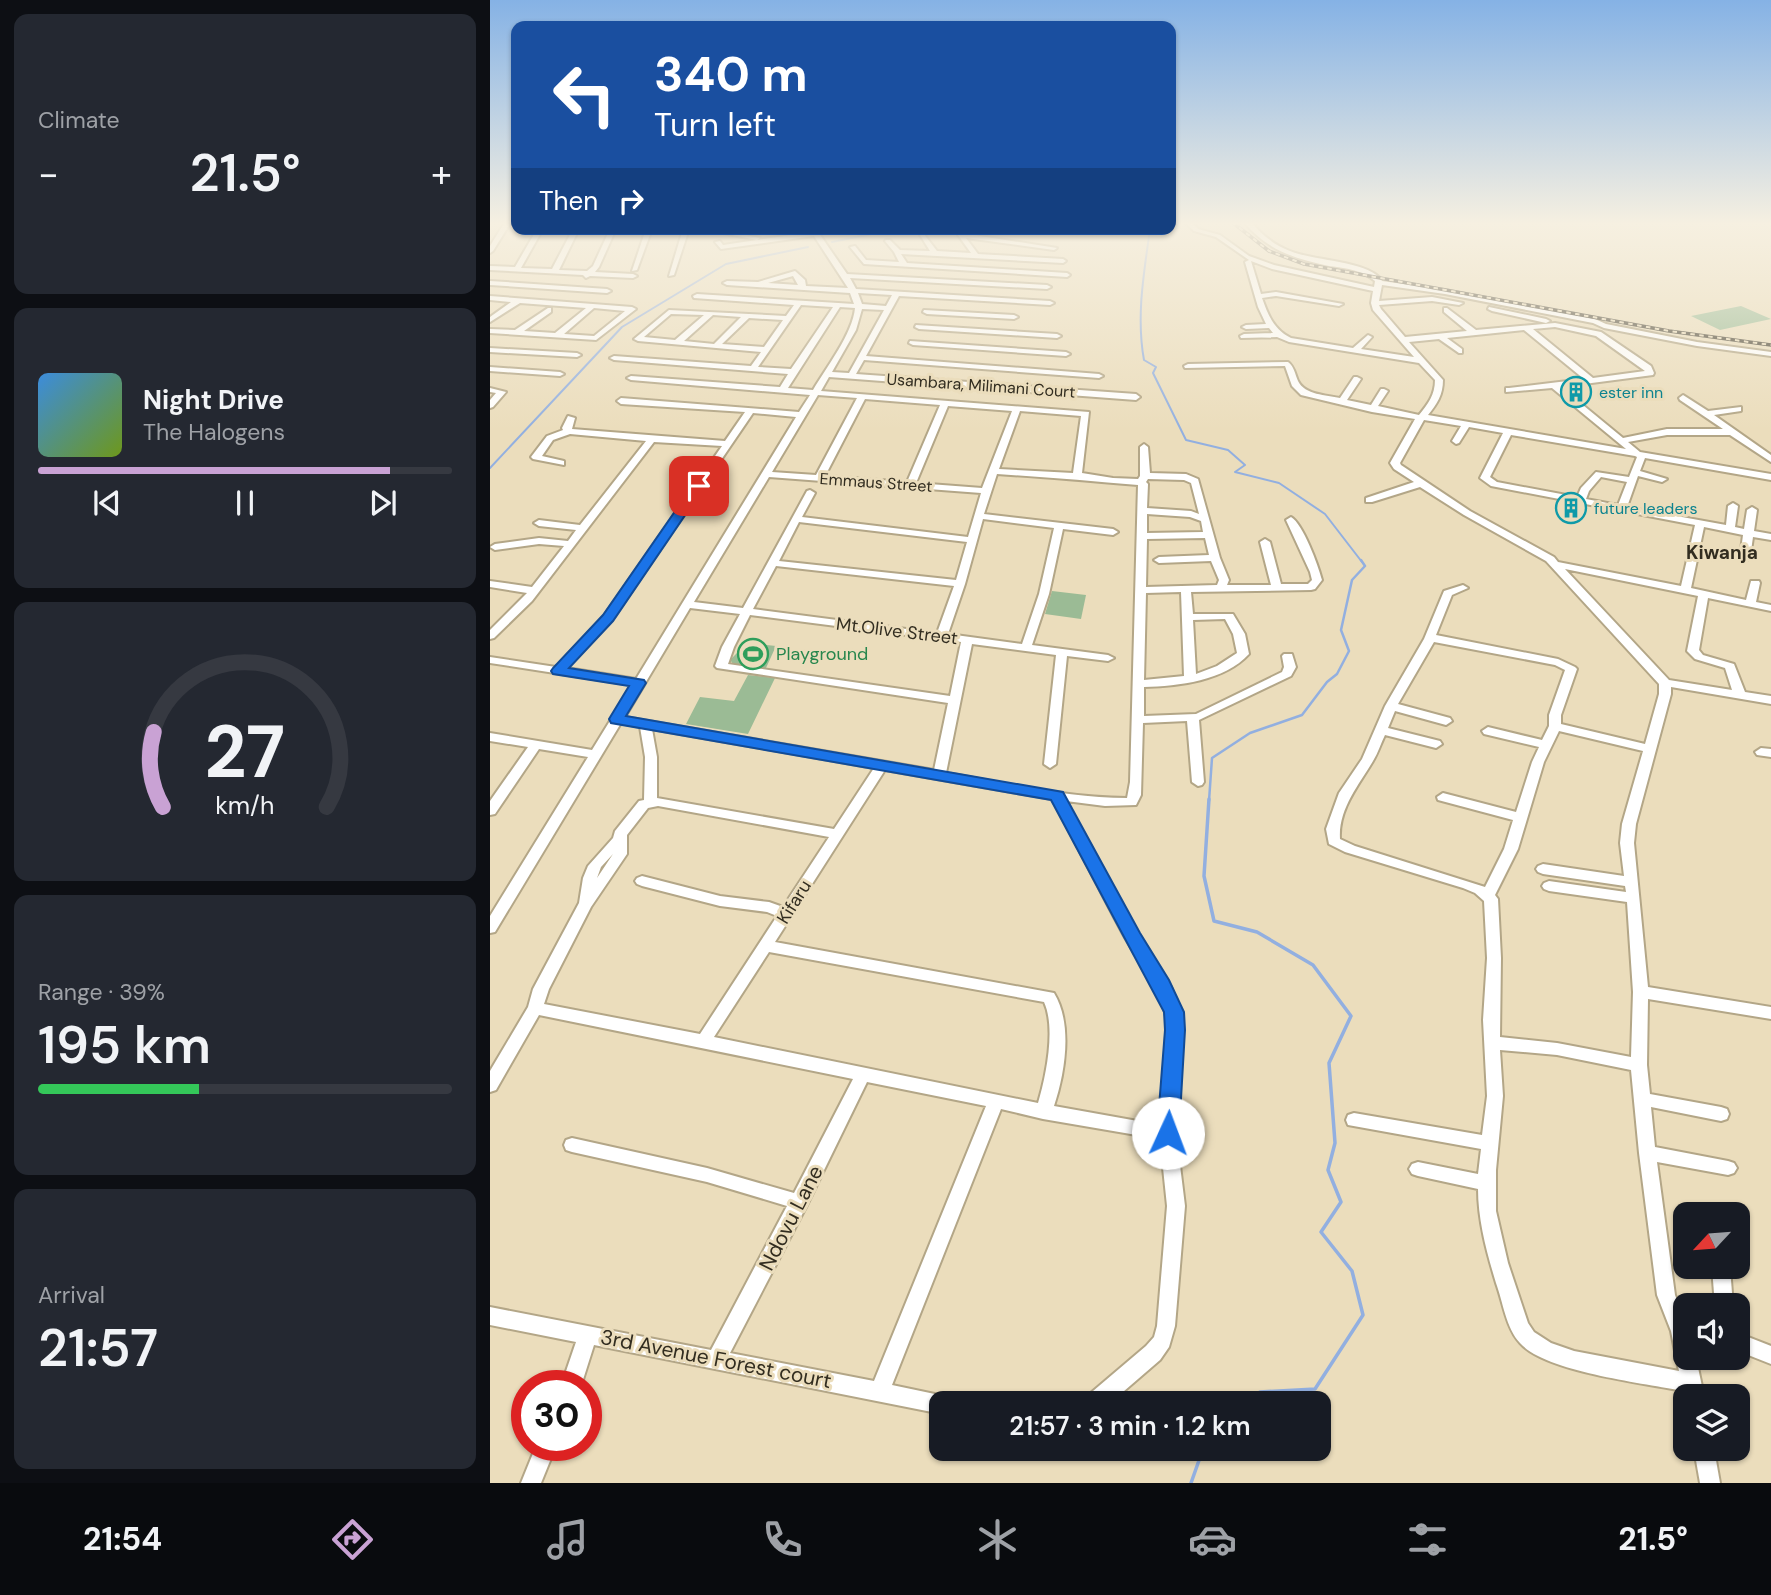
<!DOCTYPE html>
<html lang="en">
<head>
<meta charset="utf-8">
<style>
	body { margin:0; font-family:"DM Sans",sans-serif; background:#242831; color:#f1f3f6; height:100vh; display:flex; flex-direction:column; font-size:26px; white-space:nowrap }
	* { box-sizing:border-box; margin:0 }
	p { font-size:23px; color:#9ea1a6 }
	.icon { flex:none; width:38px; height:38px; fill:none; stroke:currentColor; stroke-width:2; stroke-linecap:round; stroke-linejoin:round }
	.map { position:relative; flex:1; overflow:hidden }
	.panel { display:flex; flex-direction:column; gap:14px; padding:14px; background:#0d0f14; width:490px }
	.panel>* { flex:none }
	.banner { position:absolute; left:21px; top:21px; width:665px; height:214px; border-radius:14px; box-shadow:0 2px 5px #0004; background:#1a4fa0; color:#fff; overflow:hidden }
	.needle { width:46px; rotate:244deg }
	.tools { position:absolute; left:1183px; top:1202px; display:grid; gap:14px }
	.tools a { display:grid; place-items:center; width:77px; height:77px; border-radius:14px; background:#171b24; box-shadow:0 2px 5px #0004; font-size:35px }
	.speed { position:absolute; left:21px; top:1370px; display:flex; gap:14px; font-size:35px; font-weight:700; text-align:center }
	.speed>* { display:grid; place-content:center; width:91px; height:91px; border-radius:50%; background:#171b24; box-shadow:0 2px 5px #0004; line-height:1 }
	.speed .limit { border:10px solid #d22; background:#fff; color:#111 }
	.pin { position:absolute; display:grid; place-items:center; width:60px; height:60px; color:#fff; margin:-30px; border-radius:14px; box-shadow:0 4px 10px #0006 }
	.me { position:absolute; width:77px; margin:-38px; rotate:2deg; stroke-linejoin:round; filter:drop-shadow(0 0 5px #0008) }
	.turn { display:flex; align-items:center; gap:24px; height:147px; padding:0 28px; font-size:32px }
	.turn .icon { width:91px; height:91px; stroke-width:2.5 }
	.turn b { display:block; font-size:49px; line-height:60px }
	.then { display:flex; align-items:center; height:66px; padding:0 28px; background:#0003; gap:14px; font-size:26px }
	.big { font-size:52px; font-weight:600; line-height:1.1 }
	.panel .card { flex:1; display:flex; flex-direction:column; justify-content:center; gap:10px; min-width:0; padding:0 24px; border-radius:14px; background:#242831 }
	.panel .dial { align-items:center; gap:0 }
	.dial svg { height:182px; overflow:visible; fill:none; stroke:#363941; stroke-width:7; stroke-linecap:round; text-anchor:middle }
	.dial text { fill:#f1f3f6; stroke:none }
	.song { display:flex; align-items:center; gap:21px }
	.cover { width:84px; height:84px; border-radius:10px; background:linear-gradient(135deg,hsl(210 70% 55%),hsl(80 70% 35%)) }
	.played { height:7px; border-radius:4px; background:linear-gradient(90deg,#c9a2d4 85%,#363941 85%) }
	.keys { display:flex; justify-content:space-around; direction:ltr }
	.heat { display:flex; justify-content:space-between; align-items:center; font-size:38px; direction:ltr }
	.charge { height:10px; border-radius:5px; background:linear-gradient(90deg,#34c759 39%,#363941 0) }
	.trip { position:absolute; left:439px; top:1391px; width:402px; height:70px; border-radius:14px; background:#171b24; box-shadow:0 2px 5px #0004; font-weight:600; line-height:70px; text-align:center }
	.menu { display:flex; height:112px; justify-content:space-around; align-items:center; background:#090b0e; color:#9ea1a6 }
	.menu .icon { width:49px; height:49px }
	.menu .current { color:#c9a2d4 }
	.menu b { font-size:32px; color:#f1f3f6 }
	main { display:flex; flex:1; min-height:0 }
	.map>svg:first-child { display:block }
	.green { fill:#9bbb95 }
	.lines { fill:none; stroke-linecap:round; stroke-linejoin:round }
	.stream-far2 { stroke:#92afe0; stroke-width:2 }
	.stream-far1 { stroke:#92afe0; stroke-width:2.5 }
	.stream { stroke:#92afe0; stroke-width:3.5 }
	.minor-casing { stroke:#b3a687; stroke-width:4 }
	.minor { fill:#fff; fill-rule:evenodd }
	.rail-casing { stroke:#4b4535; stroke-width:3.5 }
	.rail { stroke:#ebddbc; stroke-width:2; stroke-dasharray:4.5; stroke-linecap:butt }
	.route { fill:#1a73e8; stroke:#114b97; stroke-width:2 }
	.labels { text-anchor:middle; stroke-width:6; stroke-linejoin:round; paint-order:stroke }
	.far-street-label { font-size:16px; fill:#322d20; stroke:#ebddbc }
	.far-culture-label { font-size:16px; fill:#0d838f; stroke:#ebddbc; text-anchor:start }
	.street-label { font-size:18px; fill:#322d20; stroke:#ebddbc }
	.leisure-label { font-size:18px; fill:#27864d; stroke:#ebddbc; text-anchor:start }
	.neighbourhood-label { font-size:19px; font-weight:bold; fill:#322d20; stroke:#ebddbc }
	.near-street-label { font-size:21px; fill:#322d20; stroke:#ebddbc }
</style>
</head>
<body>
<main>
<section class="panel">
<div class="card"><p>Climate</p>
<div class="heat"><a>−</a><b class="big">21.5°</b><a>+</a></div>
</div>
<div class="card">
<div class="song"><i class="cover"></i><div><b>Night Drive</b><p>The Halogens</p></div></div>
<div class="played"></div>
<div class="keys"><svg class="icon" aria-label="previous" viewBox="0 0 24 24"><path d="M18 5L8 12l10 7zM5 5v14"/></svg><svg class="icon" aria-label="pause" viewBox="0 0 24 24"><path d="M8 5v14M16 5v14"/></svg><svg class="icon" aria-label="next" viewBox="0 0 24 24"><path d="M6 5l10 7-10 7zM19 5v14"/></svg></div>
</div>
<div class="card dial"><svg viewBox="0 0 100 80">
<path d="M14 69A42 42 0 1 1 86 69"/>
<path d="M14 69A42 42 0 0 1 10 36" stroke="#c9a2d4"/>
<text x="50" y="56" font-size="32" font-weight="700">27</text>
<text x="50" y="72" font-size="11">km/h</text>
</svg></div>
<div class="card"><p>Range · 39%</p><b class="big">195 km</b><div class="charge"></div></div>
<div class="card"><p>Arrival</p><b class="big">21:57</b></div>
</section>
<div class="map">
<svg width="1281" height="1483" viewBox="0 0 1281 1483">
	<rect width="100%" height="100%" fill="#ebddbc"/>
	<g class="green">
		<path d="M1251 306 1281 319 1230 330 1201 316Z"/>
		<path d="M562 591 596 595 591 619 555 614Z"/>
		<path d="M257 643 286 646 276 668 244 665 240 660Z"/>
		<path d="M258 675 285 678 258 734 196 724 210 697 244 701Z"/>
	</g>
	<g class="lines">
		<g class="stream-far2">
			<path d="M660 229C654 273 646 316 654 360L666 367 663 373 696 440 738 450 755 465 745 472 789 483 835 514 872 562"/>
			<path d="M342 242 406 229"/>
			<path d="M0 468 132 327 236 264 318 247"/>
		</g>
		<path class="stream-far1" d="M719 801 722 758 760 733 812 715 837 682 847 674 859 651 851 630 862 580 875 566 871 560"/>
		<g class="stream">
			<path d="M719 799 714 876 724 921 767 932 823 965 861 1016 839 1063 845 1143 838 1170 851 1202 831 1232 862 1271 873 1315 825 1389 770 1392 747 1404"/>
			<path d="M701 1483 713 1449"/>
		</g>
		<g class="minor-casing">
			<g id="minor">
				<path d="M15 222H21L3 251 0 253V246Z"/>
				<path d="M695 222H702L708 229 730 235 759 256 784 265 884 287 885 281C872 270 856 268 839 266 805 259 777 250 754 222H761C772 235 784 245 800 251 824 261 880 261 892 281L955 290 1105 319 1116 324 1207 342 1281 352V356L1207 346 1114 328 1103 323 955 294 892 285 889 301 942 297 973 303 969 305 942 301 889 305 891 309 915 337 977 331 954 312V308H957L986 330 1065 323 1111 332 1161 366 1164 373 1163 375 1071 387 1133 438 1177 429H1233L1190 400 1189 398 1193 395 1218 411 1251 407V411L1224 415 1281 455V462L1240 435H1177L1138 442 1150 452 1281 474V480L1155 458 1150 471 1177 479 1172 482 1148 476 1137 507 1236 525 1238 506 1243 503 1248 506 1245 527 1254 529 1257 510 1262 507 1267 510 1264 531 1281 534V540L1263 537 1260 558 1255 561 1250 558 1253 535 1214 527 1201 588 1256 600 1261 581H1269L1270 583 1266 602 1281 605V611L1218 598 1209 650 1213 655 1244 664 1255 692 1281 696V704L1181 687V694L1146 824 1144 843 1158 987 1281 1007V1019L1158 999 1157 1065 1160 1094 1231 1107 1237 1109 1239 1114 1237 1119 1231 1121 1161 1107 1165 1147 1238 1161 1244 1163 1247 1168 1244 1173 1238 1175 1167 1162 1185 1295 1195 1320V1358H1206L1214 1396H1195V1399L1193 1391C1154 1383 1055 1372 1030 1343 1016 1328 1013 1302 1006 1283 997 1253 988 1221 988 1189L928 1176 922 1174 919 1169 922 1164 928 1162 988 1174 991 1149 858 1125 856 1120 858 1115 864 1113 992 1135 997 1096 993 1020 997 958 994 901 985 893 973 888 855 852 839 844 836 829 849 793 872 759 895 706 934 639 954 591 973 585 978 588 962 595 946 635 1068 659 1085 667 1087 669 1071 715V724L1155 744 1169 694V684L1056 561 974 515 930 487 882 502H876V498L924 482 904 469 900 463 925 419 882 412 811 395 802 386 795 366 695 368 694 366 698 364 798 362C804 366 805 374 808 381 815 395 836 395 850 398L864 377H867L871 379 857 400 881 405 891 389H894L898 391 888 406 929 415C938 404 945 395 945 380L929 363 799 342 787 337 751 338 750 336 754 334 783 333 779 328 756 329 752 327 756 325 776 324 768 307 755 262 759 260 726 237 704 231ZM761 261 782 269 883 291 881 303 883 310 924 357 871 349 882 337 878 335 863 348 801 338C784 330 778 315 772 298L786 296 849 306 853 304 786 292 771 294ZM1065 327 1106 336 1155 371 1103 378 1043 329ZM1034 330 1094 379 1019 388H1016V392L1062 388 1136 449 938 415C947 404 953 395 953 380L919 342 949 339 969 353H972V349L957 338ZM934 420 971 426 962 441 966 444 969 443 979 427 1013 433 990 478 1001 486 1205 525 1191 586 1068 562 1064 557 980 511 911 465 910 463ZM1021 435 1145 456 1147 457 1139 477 1106 472 1091 488 1087 497 1007 482 1000 477ZM1111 477 1137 482 1128 505 1096 499 1099 491ZM1075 569 1208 596 1197 651 1205 659 1235 668 1242 690 1179 680ZM944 642 1065 665 1075 670 1059 715V726L1052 740 998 727 992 731 994 734 1049 747 1042 762 1026 812 953 793 947 797 948 800 1023 820 1014 849 995 887 865 846 850 839C848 809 869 785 883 761 888 753 891 743 895 735L946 748 952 744 950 741 898 728 905 711 956 725 962 721 960 718 908 704ZM1069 731 1153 751 1132 824 1130 843 1134 876 1053 864 1048 866 1046 869 1048 872 1053 874 1135 886 1136 892 1059 881 1054 883 1052 886 1054 889 1059 891 1137 902 1143 992 1141 1057 1067 1043 1010 1037 1011 958 1008 899 1005 895 1028 849 1054 762ZM1010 1050 1067 1055 1141 1070 1149 1153 1167 1295 1181 1331 1189 1371 1084 1351 1061 1343 1044 1332 1038 1323 1018 1263 1006 1211V1170L1013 1096Z"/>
				<path d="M47 229H53L31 268 62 269 83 229H89L69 270 97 271 103 266 120 229H126L109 267 105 272 143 274 147 276 143 278 100 276 96 278 93 275 0 270V266L25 267Z"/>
				<path d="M156 229H162L147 270 142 271Z"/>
				<path d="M193 229H199L184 275 179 276Z"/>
				<path d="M213 229H228L270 238 267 240Z"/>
				<path d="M320 229H326L357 274 557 285 561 287 557 289 360 278 366 289 560 301 564 303 560 305 409 296 376 356 609 374 613 376 609 378 374 360 366 374 646 394 650 397 646 400 339 377 331 391 599 412 592 473 623 478 648 479 650 476V447L654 444 658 447 660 473 696 474 708 479 730 558 739 580 737 585H781L770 542 775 539 780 542 791 584H818L822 580 820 572 796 520 801 517C813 524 828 565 832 580L825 589 821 590 701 592 703 614H743L755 634 759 654C734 681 689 686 654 687V716L706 714 792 672 794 667 792 656 794 654H802L806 667 801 676 709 720 714 782 712 785 708 786 702 782 697 721 653 723 651 795 646 805 615 806 576 801 647 932 681 987 693 1021 686 1133 695 1206 685 1326 679 1347 670 1360 619 1404H593L596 1397 656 1346 664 1337 667 1326 677 1206 670 1139 553 1119 511 1109 402 1385 459 1397 462 1404H452V1414L104 1345 91 1386H71L86 1342 0 1325V1307L221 1350 297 1206 217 1182 82 1152 76 1150 74 1145 76 1140 82 1138 217 1168 304 1193 363 1079 49 1015 6 1090 0 1092V1071L38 1007 43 989 89 903 93 878 98 866 123 838 125 831 149 801 154 800 155 757 150 727 131 723 5 932 0 933V916L98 757 49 749 5 814 0 815V801L38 747 0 741V733L102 750 142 685 0 663V657L66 667 114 616 232 446 164 442 42 601 4 638 0 639V630L37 593 0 587V581L42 587 74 546 49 544 5 550 0 547 5 544 49 538 78 541 86 530 49 526 44 523 49 520 90 525 156 441 80 434 63 440 52 456 74 461V465L43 459 41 457 57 436 73 430 72 428 78 416 85 418 82 429 235 441 255 412 131 404 127 401 131 398 309 412 320 395 141 380 137 378 141 376 290 387 298 374 124 360 120 358 124 356 261 366 271 352 148 341 144 339 179 310 296 316 304 305 204 298 203 296 207 294 364 304 360 293 237 285 233 283 237 281 268 282 305 271 315 280 316 286 358 288 324 236 231 249 225 242 230 241 233 245 322 232ZM303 276 308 285 278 283ZM368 293 402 295 396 306 372 304ZM311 305 343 307 301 369 268 367ZM350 307 365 308C363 333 336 368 323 390L298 388ZM372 309 394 310 359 373 342 372 366 330ZM181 314 214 315 185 340 154 337ZM223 315 251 317 224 344 194 341ZM259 318 293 320 274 347 232 344ZM328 395 367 398 326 475 282 472ZM375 399 450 405 417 482 335 476ZM458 406 522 411 492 488 426 483ZM530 411 591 416 583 473 509 469ZM263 413 306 417 146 679 77 668 122 620ZM507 474C554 477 601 481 648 485L640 782 637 798C576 798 515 783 456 773L482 644 566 655 554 764 560 768 566 764 577 656 618 661 624 658 618 655 542 645 559 594 573 529 623 535 628 532 623 529 494 514ZM279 477 491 493 478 537 312 517 325 493 320 490 317 491 253 608 204 602ZM658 479 694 480 701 483 709 514 701 511 657 508 658 484 656 482ZM657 514 700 517 711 521 713 532 657 533ZM493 519 564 528 549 594 532 644 458 634 475 584ZM309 522 477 542 466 580 289 561ZM715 538 719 555 669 557 664 560 669 563 721 561 729 580 727 585 656 587 657 539ZM286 566 464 586 447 633 263 609ZM691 592 694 676 654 680 656 593ZM200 608 250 614 232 647 225 666 227 668 458 703 444 770 135 717ZM260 615 471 642 460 696 238 664 244 647ZM735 619 743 634 747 653 727 666 706 674 703 620ZM162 729 384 768 344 829 167 798V757ZM395 770 562 799C587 844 609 890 633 934 649 963 671 988 677 1021L670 1125 564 1106C575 1073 583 1024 564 993L285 942ZM168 806 339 837 293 907 279 902 230 896 152 876 147 878 145 881 147 884 152 886 230 906 277 912 287 916 210 1034 54 1004 59 989 101 907 137 854V835L158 808ZM123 854 107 878 111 867ZM279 952 554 1002C566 1028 556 1076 548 1103L224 1037ZM377 1082 496 1106 384 1381 240 1353 316 1207Z"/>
				<path d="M433 233 447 251 481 253 468 235 471 233 567 248 564 250 476 238 488 254 573 259 576 261 573 263 411 254 417 263 577 273 580 275 577 277 374 264 360 247 365 246 376 260 409 262 404 252 395 241 396 240H400L410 250 440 251 430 235Z"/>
				<path d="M0 281 117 289 121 291 117 293 0 285Z"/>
				<path d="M0 296 142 307 146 309 106 340 0 333V329L25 330 58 308H61V312L34 331 65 333 96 308 30 303 0 322V317L21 302 0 300ZM104 308 135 311 104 336 74 334Z"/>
				<path d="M999 307 1056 319 1060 321 1056 323 1002 311 998 309Z"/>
				<path d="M434 310 524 315 528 317 524 319 437 314 433 312Z"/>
				<path d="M426 325 567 334 571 336 567 338 429 329 425 327Z"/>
				<path d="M420 341 576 352 580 354 576 356 423 345 419 343Z"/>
				<path d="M0 348 87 353 91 355 87 357 0 352Z"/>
				<path d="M0 367 70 372 74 374 70 376 0 371Z"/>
				<path d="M0 388 16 392 3 407 0 408V400L6 393 0 392Z"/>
				<path d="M1271 748 1281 749V757L1267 755 1265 752Z"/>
				<path d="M1222 1267H1240L1243 1306H1225Z"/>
				<path d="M1248 1333 1281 1346V1364L1248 1351Z"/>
				<path d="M46 1446H66L51 1483H31Z"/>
				<path d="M1204 1449H1224L1230 1483H1210Z"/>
			</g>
		</g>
		<use href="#minor" class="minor"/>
		<g class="rail-casing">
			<path id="rail" d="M742 222 779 251 814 264 1179 331 1281 345"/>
		</g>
		<use href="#rail" class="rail"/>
	</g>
	<linearGradient id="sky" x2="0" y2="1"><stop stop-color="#85b2e5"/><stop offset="0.52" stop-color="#f6f0e1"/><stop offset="1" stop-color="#f6f0e1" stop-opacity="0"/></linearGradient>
	<rect width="1281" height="430" fill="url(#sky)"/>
	<path class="route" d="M209 483 215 486 123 621 79 668 154 680 156 683 136 716 573 792 650 933 679 980 694 1012 695 1030 689 1133 685 1139 678 1142 670 1139 667 1133 675 1030 674 1012 561 800 121 723 119 719 139 686 63 674 61 671 63 668 113 615 204 484Z"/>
	<defs>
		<g id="building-ring" transform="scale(1.575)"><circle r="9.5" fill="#ebddbc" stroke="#0f9aa8" stroke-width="1.5"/><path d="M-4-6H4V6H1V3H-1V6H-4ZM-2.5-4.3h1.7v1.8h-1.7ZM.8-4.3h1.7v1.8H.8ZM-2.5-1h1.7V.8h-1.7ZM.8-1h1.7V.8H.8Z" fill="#0f9aa8"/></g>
		<g id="stadium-ring" transform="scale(1.575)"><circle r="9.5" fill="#ebddbc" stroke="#2e9e5b" stroke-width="1.5"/><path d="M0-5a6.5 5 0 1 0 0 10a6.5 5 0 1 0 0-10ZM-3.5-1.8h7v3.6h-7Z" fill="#2e9e5b"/></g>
	</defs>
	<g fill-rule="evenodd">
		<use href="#building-ring" x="1086" y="392"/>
		<use href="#building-ring" x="1081" y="508"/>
		<use href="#stadium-ring" x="263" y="654"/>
	</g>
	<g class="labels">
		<g class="far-street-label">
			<text transform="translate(491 385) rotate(4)" y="6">Usambara, Milimani Court</text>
			<text transform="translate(386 482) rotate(4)" y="6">Emmaus Street</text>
		</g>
		<g class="far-culture-label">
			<text x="1109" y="398">ester inn</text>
			<text x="1104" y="514">future leaders</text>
		</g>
		<g class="street-label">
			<text transform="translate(407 631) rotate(7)" y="6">Mt.Olive Street</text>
			<text transform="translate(304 902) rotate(-58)" y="6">Kifaru</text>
		</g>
		<g class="leisure-label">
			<text x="286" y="660">Playground</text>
		</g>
		<g class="neighbourhood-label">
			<text x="1232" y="559">Kiwanja</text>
		</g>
		<g class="near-street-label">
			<text transform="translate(301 1218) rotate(-63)" y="7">Ndovu Lane</text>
			<text transform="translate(226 1359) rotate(11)" y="7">3rd Avenue Forest court</text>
		</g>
	</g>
</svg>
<div class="tools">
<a><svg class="needle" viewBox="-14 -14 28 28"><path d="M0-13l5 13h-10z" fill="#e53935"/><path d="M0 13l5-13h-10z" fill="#9ea1a6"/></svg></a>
<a><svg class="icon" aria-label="sound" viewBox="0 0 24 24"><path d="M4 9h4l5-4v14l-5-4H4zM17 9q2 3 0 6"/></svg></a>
<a><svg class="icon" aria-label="layers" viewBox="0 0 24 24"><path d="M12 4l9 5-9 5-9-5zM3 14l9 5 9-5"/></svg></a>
</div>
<div class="speed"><div class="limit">30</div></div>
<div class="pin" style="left:209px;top:486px;background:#d93025"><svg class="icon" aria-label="arrive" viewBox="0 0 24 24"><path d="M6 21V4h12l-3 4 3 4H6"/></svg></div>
<svg class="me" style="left:678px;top:1133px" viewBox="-20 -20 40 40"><circle r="19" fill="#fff"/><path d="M0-13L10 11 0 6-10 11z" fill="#1a73e8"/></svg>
<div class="trip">21:57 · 3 min · 1.2 km</div>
<div class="banner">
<div class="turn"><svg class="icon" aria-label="left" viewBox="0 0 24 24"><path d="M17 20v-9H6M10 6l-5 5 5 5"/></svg><div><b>340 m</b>Turn left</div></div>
<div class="then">Then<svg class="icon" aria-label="right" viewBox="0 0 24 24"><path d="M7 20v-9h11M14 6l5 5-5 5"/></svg></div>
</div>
</div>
</main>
<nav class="menu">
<b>21:54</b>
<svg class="icon current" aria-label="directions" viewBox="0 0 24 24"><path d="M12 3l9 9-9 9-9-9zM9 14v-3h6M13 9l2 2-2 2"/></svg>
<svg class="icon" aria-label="music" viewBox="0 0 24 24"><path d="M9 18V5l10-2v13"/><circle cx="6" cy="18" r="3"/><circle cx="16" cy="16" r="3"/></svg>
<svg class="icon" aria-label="phone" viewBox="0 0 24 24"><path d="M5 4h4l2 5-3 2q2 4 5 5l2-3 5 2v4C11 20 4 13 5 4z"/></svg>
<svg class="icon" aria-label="climate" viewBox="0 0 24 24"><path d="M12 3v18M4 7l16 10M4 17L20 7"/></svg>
<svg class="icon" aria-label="car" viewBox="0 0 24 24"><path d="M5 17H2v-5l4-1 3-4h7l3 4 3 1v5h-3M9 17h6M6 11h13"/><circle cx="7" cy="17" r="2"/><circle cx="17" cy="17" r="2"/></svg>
<svg class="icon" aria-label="filters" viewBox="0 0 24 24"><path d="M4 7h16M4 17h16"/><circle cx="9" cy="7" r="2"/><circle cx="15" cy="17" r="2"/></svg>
<b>21.5°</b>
</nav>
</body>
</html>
